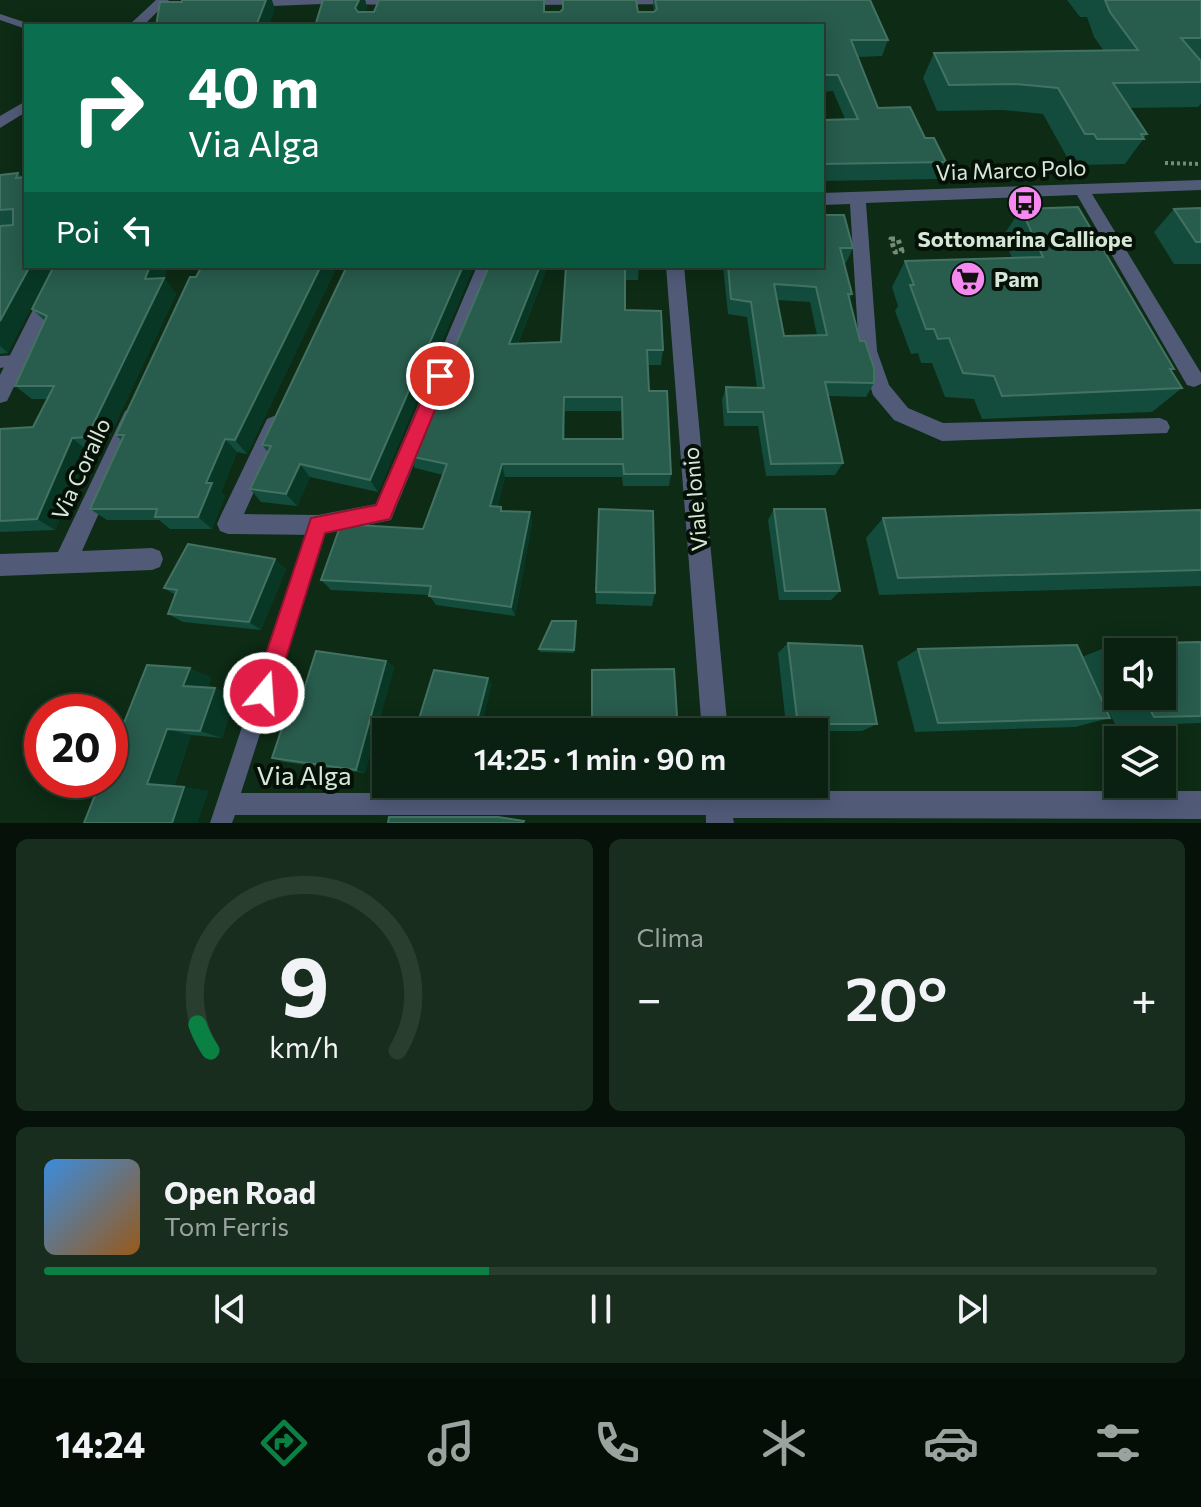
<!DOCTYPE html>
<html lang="it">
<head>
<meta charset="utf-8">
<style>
	body { margin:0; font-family:Commissioner,sans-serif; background:#182d1e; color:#f1f3f6; height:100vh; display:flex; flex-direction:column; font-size:30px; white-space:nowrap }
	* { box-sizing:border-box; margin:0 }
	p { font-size:26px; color:#99a39f }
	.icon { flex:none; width:44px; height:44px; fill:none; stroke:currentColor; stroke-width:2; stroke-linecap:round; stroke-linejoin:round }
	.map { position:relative; height:823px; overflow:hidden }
	.side { display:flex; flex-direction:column; gap:16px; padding:16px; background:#061209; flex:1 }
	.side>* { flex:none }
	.hud { position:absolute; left:24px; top:24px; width:800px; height:244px; border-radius:0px; box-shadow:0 4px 20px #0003,0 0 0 2px #2a3e30; background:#0b6e4f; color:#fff; overflow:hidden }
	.tools { position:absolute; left:1104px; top:638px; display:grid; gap:16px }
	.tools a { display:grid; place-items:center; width:72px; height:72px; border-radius:0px; background:#0a2010; box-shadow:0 4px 20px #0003,0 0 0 2px #2a3e30; font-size:40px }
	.speed { position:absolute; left:24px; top:694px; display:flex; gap:16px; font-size:40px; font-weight:700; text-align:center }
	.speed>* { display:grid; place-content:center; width:104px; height:104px; border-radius:50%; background:#0a2010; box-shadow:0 4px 20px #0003,0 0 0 2px #2a3e30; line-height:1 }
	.speed .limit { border:12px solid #d22; background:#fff; color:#111 }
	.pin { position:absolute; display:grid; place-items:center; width:68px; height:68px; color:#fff; margin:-34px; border:4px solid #fff; border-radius:50%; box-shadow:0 2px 8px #0007 }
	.me { position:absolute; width:88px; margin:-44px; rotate:18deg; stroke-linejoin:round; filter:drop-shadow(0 0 6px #0008) }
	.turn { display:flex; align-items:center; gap:28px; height:168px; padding:0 32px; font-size:36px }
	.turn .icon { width:104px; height:104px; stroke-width:2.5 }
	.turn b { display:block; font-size:56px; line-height:68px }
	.then { display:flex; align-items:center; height:76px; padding:0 32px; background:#0003; gap:16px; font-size:30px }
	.big { font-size:60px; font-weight:600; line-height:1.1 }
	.side .card { flex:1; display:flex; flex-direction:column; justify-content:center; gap:12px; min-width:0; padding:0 28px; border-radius:12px; background:#182d1e }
	.side .dial { align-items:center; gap:0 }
	.dial svg { height:208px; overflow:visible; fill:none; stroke:#2a3e30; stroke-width:7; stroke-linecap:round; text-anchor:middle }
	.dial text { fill:#f1f3f6; stroke:none }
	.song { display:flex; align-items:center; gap:24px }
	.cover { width:96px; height:96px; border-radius:12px; background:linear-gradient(135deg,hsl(210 70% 55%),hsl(30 70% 35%)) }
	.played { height:8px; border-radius:4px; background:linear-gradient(90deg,#0b8043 40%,#2a3e30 40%) }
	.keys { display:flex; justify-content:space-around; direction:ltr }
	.heat { display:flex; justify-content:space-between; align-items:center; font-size:44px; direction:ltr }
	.side .tiles { flex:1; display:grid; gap:16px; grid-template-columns:1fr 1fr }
	.card:last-child { grid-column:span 2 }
	.trip { position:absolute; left:372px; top:718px; width:456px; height:80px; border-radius:0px; background:#0a2010; box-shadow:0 4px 20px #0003,0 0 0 2px #2a3e30; font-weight:600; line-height:80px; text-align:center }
	.tabs { display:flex; height:128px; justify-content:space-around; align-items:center; background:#040d06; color:#99a39f }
	.tabs .icon { width:56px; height:56px }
	.tabs .active { color:#0b8043 }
	.tabs b { font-size:36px; color:#f1f3f6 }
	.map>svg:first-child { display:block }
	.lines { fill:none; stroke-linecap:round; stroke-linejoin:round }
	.path-far1 { stroke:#758c7a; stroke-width:4; stroke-dasharray:3 3; stroke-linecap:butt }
	.path { stroke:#758c7a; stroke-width:5; stroke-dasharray:4 4; stroke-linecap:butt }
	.lane { fill:#515b78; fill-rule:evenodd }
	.street { fill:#515b78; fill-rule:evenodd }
	.wall { fill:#134c3c; fill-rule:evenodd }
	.shaded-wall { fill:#083825 }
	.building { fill:#285c4d; stroke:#437262; stroke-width:2; fill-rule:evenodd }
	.route { fill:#e11d48; stroke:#92132f; stroke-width:2 }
	.labels { text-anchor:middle; stroke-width:8; stroke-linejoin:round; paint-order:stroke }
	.street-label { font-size:22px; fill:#d6e7d8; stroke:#051107 }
	.poi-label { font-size:22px; font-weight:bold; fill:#d6e7d8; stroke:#051107 }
	.near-street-label { font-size:26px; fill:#d6e7d8; stroke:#051107 }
</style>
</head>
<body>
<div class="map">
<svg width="1201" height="823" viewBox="0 0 1201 823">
	<rect width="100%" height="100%" fill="#0d2b15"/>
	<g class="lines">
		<path class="path-far1" d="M1165 163 1201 164"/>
		<path class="path" d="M891 239H898L902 251 895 252Z"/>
		<g class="lane">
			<path d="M0 14 30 24 31 26H26V29L0 20Z"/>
			<path d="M17 355 25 361 22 365 0 368V356Z"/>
			<path d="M318 517 324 519 327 525 241 793H720L728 796 731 804 728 812 720 815H235L232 823H210L309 525 312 519Z"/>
		</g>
		<g class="street">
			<path d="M156 0H169L143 26H128Z"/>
			<path d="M242 0H327L321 4 246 7 240 3Z"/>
			<path d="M333 0H408V1L402 5 339 4Z"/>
			<path d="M512 0H703L697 4 518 5Z"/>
			<path d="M26 101V112L0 128V116Z"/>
			<path d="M1201 180V190L1092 194 1201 373V384L1194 387 1187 385 1077 195 866 203 877 351 889 385 908 408 943 423 1160 418 1167 421 1170 427 1167 433 942 441 894 420 873 395 859 351 850 204 822 205V193Z"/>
			<path d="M55 266H73L7 401 0 403V375Z"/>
			<path d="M477 266H495L391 520 318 535 228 534 220 531 217 524 220 517 267 419 274 416 281 419 284 425 244 514 318 515 376 504Z"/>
			<path d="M666 266H684L728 732H702Z"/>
			<path d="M132 408 139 411 142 417 82 551 152 548 160 551 163 559 160 567 152 570 0 576V554L58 552 125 411Z"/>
			<path d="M705 784H731L732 791H1201V819L733 818 734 823H706Z"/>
		</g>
	</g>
	<g class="wall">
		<path d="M323 0H365L367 7 365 12H374L379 0H544L545 12H654L653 0H870L888 40 882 56 858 57 878 108 925 138 946 162 938 179 822 181V120L845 119 833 91 822 92V26H315Z"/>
		<path d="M1067 0H1201V104L1198 107 1130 108 1147 134 1125 164 1079 165 1076 159H1068L1043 114 1002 110 937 111 923 78 934 53 1104 51 1094 37 1087 17H1080Z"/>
		<path d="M18 173 22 177 8 353 0 354V175Z"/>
		<path d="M1201 208V264H1174L1154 232 1174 209Z"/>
		<path d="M1021 209 1174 369 1171 371 1182 388 1152 412 982 419 974 399 945 397 932 363H921L918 353 911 354 895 311 898 306 892 287 905 261 1012 258 1003 236Z"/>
		<path d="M822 215 853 248 846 263H844L852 294 850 298 860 341 874 383 866 397 829 396 843 463 835 475 766 476 758 426H724L722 400 726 387 757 388 747 317 728 314 723 266H822ZM777 300 810 302 817 335 784 336Z"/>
		<path d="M54 266H168L164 278 176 294 103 450 88 451 55 530 0 532V429L33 427 47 399H32L15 386 45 321 32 309Z"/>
		<path d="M202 266H337L247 454 237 452 221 492 225 496 212 529H170L159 520H107L90 509 121 440 116 435Z"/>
		<path d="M347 266H474L378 492 310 477 297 506 261 502 250 489 268 452 262 445Z"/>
		<path d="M548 266 518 344 561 342 566 266H639L638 280H625V310L663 350 661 365H648L649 391 671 474 669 486H623L622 477H505L497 507 502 511 530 512 532 523 515 616 436 605 429 595 331 590 321 580 423 529 443 475 415 468 409 456ZM565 411H621L622 439H565Z"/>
		<path d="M774 509 840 591 831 600H779L768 520Z"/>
		<path d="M1201 510V586L879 595 866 538 883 518Z"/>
		<path d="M286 569 261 630 183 622 168 614 175 595 164 588Z"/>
		<path d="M596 592 655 593 652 606 596 604Z"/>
		<path d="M576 625 574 653 540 652 539 649Z"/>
		<path d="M1201 642V723L1116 726 1094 683 1110 718 1075 727 915 732 897 662 918 649 1082 657 1114 644ZM1118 652H1162V696H1118Z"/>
		<path d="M788 643 877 724 862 731H801V727L786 725 778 653Z"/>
		<path d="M386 661 394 667 365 773 284 762 272 758 301 699Z"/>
		<path d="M211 677 208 687 215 688 236 696 222 738 191 735 174 786 208 791 197 823H84Z"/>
	</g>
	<g class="shaded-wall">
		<path d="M266 0H272L275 9 269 26H256Z"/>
		<path d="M359 0H365L367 7 360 25 355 8Z"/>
		<path d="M30 266H53L8 353 0 346V321Z"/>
		<path d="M150 266H168L162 283 164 278 176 294 103 450 87 437Z"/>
		<path d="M321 266H337L247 454 235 440Z"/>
		<path d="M463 266H474L378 492 370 480Z"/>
		<path d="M540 266H548L512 359 509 344Z"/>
		<path d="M564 397 565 411 564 453 563 439Z"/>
		<path d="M72 438 88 451 55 530 37 519Z"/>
		<path d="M225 439 237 452 221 492 225 496 212 529 198 517 206 483Z"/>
		<path d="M300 464 310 477 297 506 286 494Z"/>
		<path d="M502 464 505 477 494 518 490 506Z"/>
		<path d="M530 512 532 523 515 616 511 607Z"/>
		<path d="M275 559 286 569 261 630 249 622Z"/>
		<path d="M386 661 394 667 365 773 356 770Z"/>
		<path d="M190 668 211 677 205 694 183 686Z"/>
		<path d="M488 678 492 684 480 732H474Z"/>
		<path d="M215 688 236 696 222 738 200 731Z"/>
		<path d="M167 729 191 735 173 788 147 784Z"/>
		<path d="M184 787 208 791 197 823H172Z"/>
	</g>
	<g class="building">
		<path d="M182 0H266L256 26H156L160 2H182Z"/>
		<path d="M323 0H359L355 8 358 12H374L379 0H544V12H560L563 9V0H636L638 12H654L657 9 655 0H870L888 40H851L878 108 910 107 925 138H934L946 162 822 164V120L858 119 838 75H826L822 63V26H315Z"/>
		<path d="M1105 0H1201V38H1181L1201 61V82L1113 83 1147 134H1141L1144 139H1097L1094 134H1085L1058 88 1016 84 949 85 934 53 1138 50 1110 12Z"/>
		<path d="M18 173 16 178 26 177V266H30L0 321V226L13 225V209L0 210V175Z"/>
		<path d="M1078 207 1174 369H1170L1182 388 1002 396 994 376 963 373 949 338 938 339 934 329H926L910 285H914L905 261 1043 257 1021 209Z"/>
		<path d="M1201 208V242H1196L1174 209Z"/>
		<path d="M822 215H844L853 248H840L852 294H848L860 341H865L874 368V383L825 382 843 463 771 464 763 412H728L726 387 764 388 751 302 731 299 728 266H822ZM774 284 816 287 827 335 784 336Z"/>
		<path d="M54 266H150L145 279 164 278 87 437 72 438 37 519 0 521V429L33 427 54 386H15L47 316 32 309Z"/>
		<path d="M202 266H321L235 440 225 439 206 483H212L198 517H155L157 509H90L124 435H116L190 277H196Z"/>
		<path d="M347 266H463L370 480 300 464 286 494 250 489 271 446 262 445Z"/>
		<path d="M489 266H540L509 344 561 342 566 266H625V310L661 311 663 350H647L649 391H667L671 474H624L623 464H502L490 506 501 507V511L530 512 511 607 429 596 431 586 321 580 341 524 423 529 447 464 409 456ZM564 397H622L623 439H563Z"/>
		<path d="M599 509 653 511 655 593 596 592Z"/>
		<path d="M774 509H825L840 591H785Z"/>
		<path d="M1201 510V570L898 578 883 518Z"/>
		<path d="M188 544 275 559 249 622 168 614 177 590 164 588Z"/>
		<path d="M552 621H576L574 650 539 649Z"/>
		<path d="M1201 642V716L1154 717 1143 696H1162V652H1119L1114 644Z"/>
		<path d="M788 643 862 646 877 724H813L812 720 797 718Z"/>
		<path d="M1077 645 1110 718 938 723 918 649Z"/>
		<path d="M316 651 386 661 356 770 272 758 292 698 301 699Z"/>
		<path d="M147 665 190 668 183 686 215 688 200 731 167 729 147 784 184 787 172 823H84L101 780H110V758Z"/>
		<path d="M674 669 678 732H592V670Z"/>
		<path d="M434 670 488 678 474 732H415Z"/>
		<path d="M389 817H498L524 821 523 823H388Z"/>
	</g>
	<path class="route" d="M440 368 449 376 390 519 325 533 275 693 272 701 264 704 256 701 253 693 311 518 376 505 432 376Z"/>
	<defs>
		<g id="bus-disc" transform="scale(1.8)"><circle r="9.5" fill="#f589ef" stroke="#051107"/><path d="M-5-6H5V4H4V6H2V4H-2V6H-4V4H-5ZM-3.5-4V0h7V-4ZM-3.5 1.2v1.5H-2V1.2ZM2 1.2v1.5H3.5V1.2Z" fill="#111"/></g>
		<g id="supermarket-disc" transform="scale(1.8)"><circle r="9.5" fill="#f589ef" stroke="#051107"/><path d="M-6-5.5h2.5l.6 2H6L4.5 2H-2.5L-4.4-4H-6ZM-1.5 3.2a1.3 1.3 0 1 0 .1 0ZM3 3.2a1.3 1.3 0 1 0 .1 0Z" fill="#111"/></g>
	</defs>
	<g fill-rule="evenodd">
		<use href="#bus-disc" x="1025" y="203"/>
		<use href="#supermarket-disc" x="968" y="279"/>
	</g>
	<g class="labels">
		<g class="street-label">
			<text transform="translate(1011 170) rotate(-2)" y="8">Via Marco Polo</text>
			<text transform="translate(81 469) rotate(-65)" y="8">Via Corallo</text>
			<text transform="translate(695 499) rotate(-95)" y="8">Viale Ionio</text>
		</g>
		<g class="poi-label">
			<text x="1025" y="247">Sottomarina Calliope</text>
			<text x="994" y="287" text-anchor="start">Pam</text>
		</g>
		<g class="near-street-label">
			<text x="304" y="785">Via Alga</text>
		</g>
	</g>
</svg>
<div class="tools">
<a><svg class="icon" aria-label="sound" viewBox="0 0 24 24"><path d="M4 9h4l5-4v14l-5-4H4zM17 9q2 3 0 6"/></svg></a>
<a><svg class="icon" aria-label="layers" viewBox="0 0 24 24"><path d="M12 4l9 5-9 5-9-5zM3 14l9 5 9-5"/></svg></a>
</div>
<div class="speed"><div class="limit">20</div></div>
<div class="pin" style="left:440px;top:376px;background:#d93025"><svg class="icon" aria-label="arrive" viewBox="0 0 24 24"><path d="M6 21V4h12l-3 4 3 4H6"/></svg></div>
<svg class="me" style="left:264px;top:693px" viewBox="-20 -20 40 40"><circle r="17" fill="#e11d48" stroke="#fff" stroke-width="3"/><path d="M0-11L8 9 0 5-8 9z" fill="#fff"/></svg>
<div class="trip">14:25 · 1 min · 90 m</div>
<div class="hud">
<div class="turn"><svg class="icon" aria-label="right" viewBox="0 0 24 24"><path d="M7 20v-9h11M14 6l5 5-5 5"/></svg><div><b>40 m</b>Via Alga</div></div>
<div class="then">Poi<svg class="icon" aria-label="left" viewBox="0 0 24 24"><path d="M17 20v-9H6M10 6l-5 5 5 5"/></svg></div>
</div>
</div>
<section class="side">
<div class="tiles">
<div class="card dial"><svg viewBox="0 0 100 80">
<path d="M14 69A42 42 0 1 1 86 69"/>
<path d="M14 69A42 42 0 0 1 9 59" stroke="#0b8043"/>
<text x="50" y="56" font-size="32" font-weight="700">9</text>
<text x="50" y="72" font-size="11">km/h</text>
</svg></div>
<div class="card"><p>Clima</p>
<div class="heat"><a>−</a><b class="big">20°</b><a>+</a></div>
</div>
<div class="card">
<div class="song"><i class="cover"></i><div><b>Open Road</b><p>Tom Ferris</p></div></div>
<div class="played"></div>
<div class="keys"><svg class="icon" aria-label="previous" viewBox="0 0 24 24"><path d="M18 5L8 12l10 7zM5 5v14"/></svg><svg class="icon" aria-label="pause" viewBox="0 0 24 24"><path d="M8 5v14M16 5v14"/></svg><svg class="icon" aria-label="next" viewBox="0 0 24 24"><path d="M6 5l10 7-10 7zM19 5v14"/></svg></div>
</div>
</div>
</section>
<nav class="tabs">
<b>14:24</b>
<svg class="icon active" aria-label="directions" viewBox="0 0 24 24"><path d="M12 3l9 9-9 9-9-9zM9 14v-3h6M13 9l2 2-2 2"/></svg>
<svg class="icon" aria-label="music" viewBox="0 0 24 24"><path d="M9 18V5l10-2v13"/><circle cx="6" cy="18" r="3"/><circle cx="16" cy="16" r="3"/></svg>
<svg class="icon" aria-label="phone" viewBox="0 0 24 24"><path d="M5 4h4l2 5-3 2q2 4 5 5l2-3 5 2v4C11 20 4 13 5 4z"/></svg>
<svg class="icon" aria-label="climate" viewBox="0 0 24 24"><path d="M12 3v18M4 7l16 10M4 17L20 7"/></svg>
<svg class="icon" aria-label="car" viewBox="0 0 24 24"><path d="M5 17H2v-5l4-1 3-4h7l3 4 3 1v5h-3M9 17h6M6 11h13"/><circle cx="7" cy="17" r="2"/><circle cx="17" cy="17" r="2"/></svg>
<svg class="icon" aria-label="filters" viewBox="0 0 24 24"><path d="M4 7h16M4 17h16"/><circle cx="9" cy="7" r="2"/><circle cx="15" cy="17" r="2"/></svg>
</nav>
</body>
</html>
